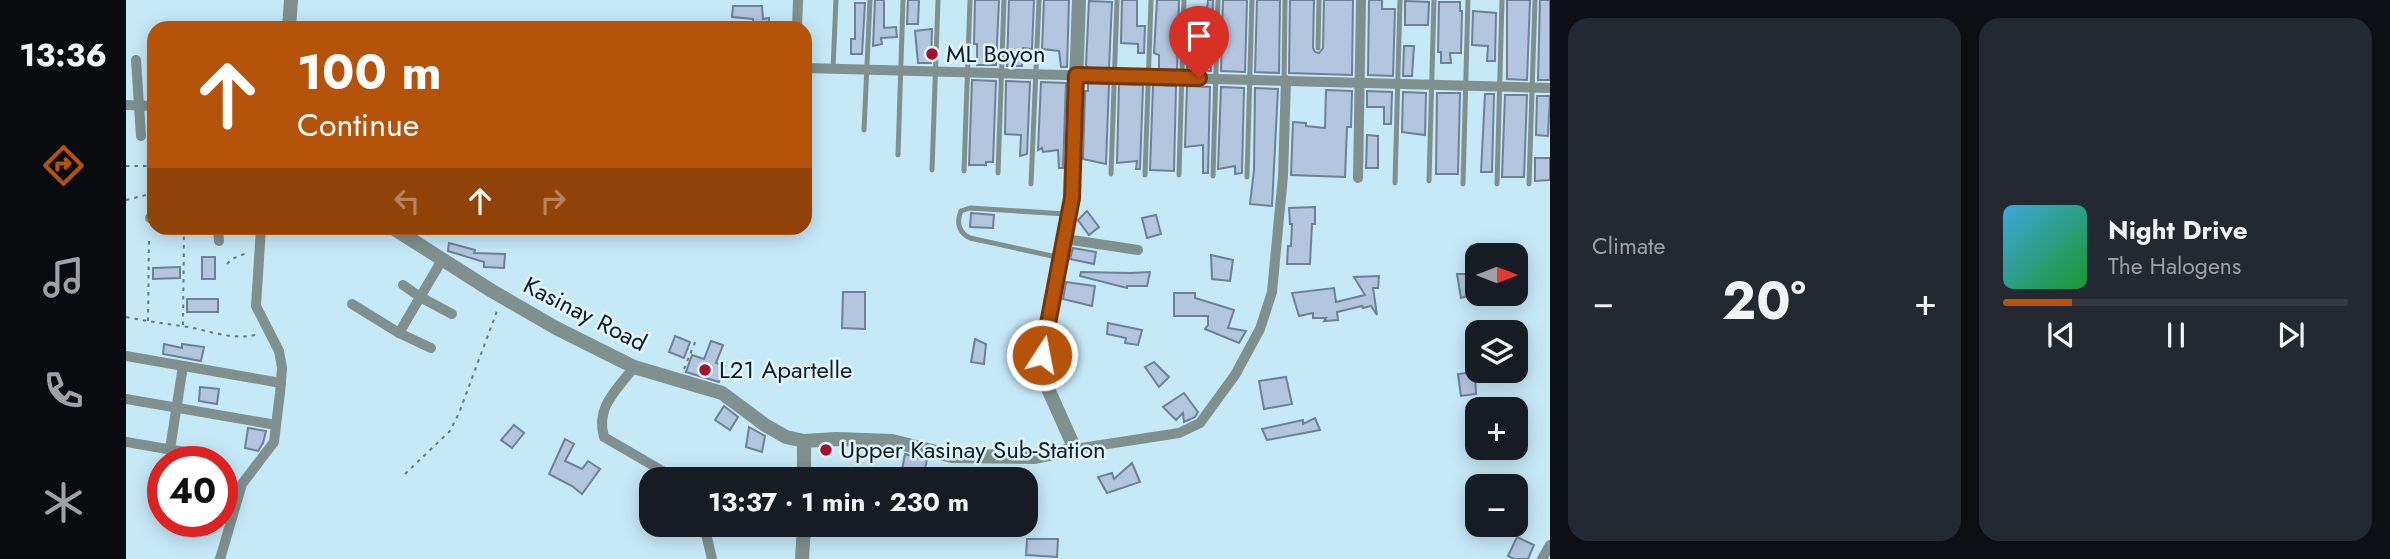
<!DOCTYPE html>
<html lang="en">
<head>
<meta charset="utf-8">
<style>
	body { margin:0; font-family:Jost,sans-serif; background:#242831; color:#f1f3f6; height:100vh; display:flex; flex-direction:column; font-size:26px; white-space:nowrap }
	* { box-sizing:border-box; margin:0 }
	p { font-size:23px; color:#9ea1a6 }
	.icon { flex:none; width:38px; height:38px; fill:none; stroke:currentColor; stroke-width:2; stroke-linecap:round; stroke-linejoin:round }
	.map { position:relative; flex:1; overflow:hidden }
	.details { display:flex; flex-direction:column; gap:18px; padding:18px; background:#0d0f14; width:840px }
	.details>* { flex:none }
	.hud { position:absolute; left:21px; top:21px; width:665px; height:214px; border-radius:21px; box-shadow:0 4px 18px #0003; background:#b45309; color:#fff; overflow:hidden }
	.needle { width:46px; rotate:90deg }
	.fabs { position:absolute; left:1339px; top:243px; display:grid; gap:14px }
	.fabs a { display:grid; place-items:center; width:63px; height:63px; border-radius:14px; background:#171b24; box-shadow:0 4px 18px #0003; font-size:35px }
	.speed { position:absolute; left:21px; top:446px; display:flex; gap:14px; font-size:35px; font-weight:700; text-align:center }
	.speed>* { display:grid; place-content:center; width:91px; height:91px; border-radius:50%; background:#171b24; box-shadow:0 4px 18px #0003; line-height:1 }
	.speed .limit { border:10px solid #d22; background:#fff; color:#111 }
	.pin { position:absolute; display:grid; place-items:center; width:60px; height:60px; color:#fff; margin:-72px -30px; border-radius:50% 50% 50% 0; rotate:-45deg; box-shadow:0 0 7px #0007 }
	.pin .icon { rotate:45deg }
	.me { position:absolute; width:77px; margin:-38px; rotate:11deg; stroke-linejoin:round; filter:drop-shadow(0 0 5px #0008) }
	.turn { display:flex; align-items:center; gap:24px; height:147px; padding:0 35px; font-size:32px }
	.turn .icon { width:91px; height:91px; stroke-width:2.5 }
	.turn b { display:block; font-size:49px; line-height:60px }
	.lanes { display:flex; align-items:center; height:66px; padding:0 35px; background:#0003; justify-content:center; gap:35px; direction:ltr }
	.lanes .off { opacity:.35 }
	.big { font-size:52px; font-weight:700; line-height:1.1 }
	.details .card { flex:1; display:flex; flex-direction:column; justify-content:center; gap:10px; min-width:0; padding:0 24px; border-radius:21px; background:#242831 }
	.song { display:flex; align-items:center; gap:21px }
	.cover { width:84px; height:84px; border-radius:10px; background:linear-gradient(135deg,hsl(200 70% 55%),hsl(130 70% 35%)) }
	.played { height:7px; border-radius:4px; background:linear-gradient(90deg,#b45309 20%,#363941 20%) }
	.keys { display:flex; justify-content:space-around; direction:ltr }
	.heat { display:flex; justify-content:space-between; align-items:center; font-size:38px; direction:ltr }
	.details .tiles { flex:1; display:grid; gap:18px; grid-template-columns:repeat(2,1fr) }
	.trip { position:absolute; left:513px; top:467px; width:399px; height:70px; border-radius:21px; background:#171b24; box-shadow:0 4px 18px #0003; font-weight:700; line-height:70px; text-align:center }
	main { display:flex; flex:1; min-height:0 }
	.menu { display:flex; flex-direction:column; width:126px; justify-content:space-around; align-items:center; background:#090b0e; color:#9ea1a6 }
	.menu .icon { width:49px; height:49px }
	.menu .current { color:#b45309 }
	.menu b { font-size:32px; color:#f1f3f6 }
	.map>svg:first-child { display:block }
	.building { fill:#b3c6e0; stroke:#6e7f97; stroke-width:2 }
	.lines { fill:none; stroke-linecap:round; stroke-linejoin:round }
	.path { stroke:#627983; stroke-width:2; stroke-dasharray:3.5 5; stroke-linecap:butt }
	.service { stroke:#7f908f; stroke-width:5 }
	.minor { stroke:#7f908f; stroke-width:10 }
	.tertiary { stroke:#7f908f; stroke-width:14 }
	.route-casing { stroke:#753606; stroke-width:18 }
	.route { stroke:#b45309; stroke-width:12 }
	.poi-dot { fill:#a8102b; stroke:#dff4fd; stroke-width:2.5 }
	.labels { text-anchor:middle; stroke-width:5; stroke-linejoin:round; paint-order:stroke }
	.poi-label { font-size:24px; fill:#0f1c22; stroke:#dff4fd; text-anchor:start }
	.street-label { font-size:24px; fill:#0f1c22; stroke:#dff4fd }
</style>
</head>
<body>
<main>
<nav class="menu">
<b>13:36</b>
<svg class="icon current" aria-label="directions" viewBox="0 0 24 24"><path d="M12 3l9 9-9 9-9-9zM9 14v-3h6M13 9l2 2-2 2"/></svg>
<svg class="icon" aria-label="music" viewBox="0 0 24 24"><path d="M9 18V5l10-2v13"/><circle cx="6" cy="18" r="3"/><circle cx="16" cy="16" r="3"/></svg>
<svg class="icon" aria-label="phone" viewBox="0 0 24 24"><path d="M5 4h4l2 5-3 2q2 4 5 5l2-3 5 2v4C11 20 4 13 5 4z"/></svg>
<svg class="icon" aria-label="climate" viewBox="0 0 24 24"><path d="M12 3v18M4 7l16 10M4 17L20 7"/></svg>
</nav>
<div class="map">
<svg width="1424" height="559" viewBox="0 0 1424 559">
	<rect width="100%" height="100%" fill="#c6e9f8"/>
	<g class="building">
		<path d="M749 0H758V28L770 27 771 37 755 38 756 44 747 46Z"/>
		<path d="M782 0H793L792 24H781Z"/>
		<path d="M849 0H873L870 65H851V44H848Z"/>
		<path d="M883 0H908L906 49 897 48 896 66H881Z"/>
		<path d="M918 0H943L941 67H935L933 51 916 49Z"/>
		<path d="M996 0H1011V26H1019L1018 53H1012V44L995 43Z"/>
		<path d="M1031 0H1053L1051 70H1033V55L1028 53Z"/>
		<path d="M1082 0H1087L1085 71 1061 70 1062 56H1078V36H1062L1063 9H1081Z"/>
		<path d="M1097 0H1121L1119 72 1095 71Z"/>
		<path d="M1131 0H1154L1153 73 1129 72Z"/>
		<path d="M1164 0H1188L1187 48 1189 52 1193 53 1197 48 1198 0H1227L1226 75 1163 73Z"/>
		<path d="M1243 0H1256V9H1269L1267 76 1242 75Z"/>
		<path d="M1381 0H1404L1401 80 1381 79Z"/>
		<path d="M1414 0H1424V80H1412Z"/>
		<path d="M963 1 986 2 983 68H962L960 65Z"/>
		<path d="M1279 1 1303 2 1302 25H1279Z"/>
		<path d="M1313 2H1334V11H1336L1335 53H1324L1325 63H1315V52H1312Z"/>
		<path d="M729 3H739L736 54H725V39H729Z"/>
		<path d="M607 6H636L637 19 643 18V28H627V19L606 17Z"/>
		<path d="M1347 11 1370 13 1369 61H1361L1362 46 1346 45Z"/>
		<path d="M806 29 805 63H792L789 31Z"/>
		<path d="M1278 46H1288L1286 76H1277Z"/>
		<path d="M846 80 870 81 867 162H860V165H843Z"/>
		<path d="M880 81 904 82 901 154 894 156 895 135 879 134Z"/>
		<path d="M915 82 940 83 937 168H933L932 150 917 152 916 148 912 150Z"/>
		<path d="M962 83 983 84 980 164 957 159 959 91H962Z"/>
		<path d="M993 84 1017 85 1014 169H1010L1011 161 991 163Z"/>
		<path d="M1027 85 1050 86 1048 171 1024 170Z"/>
		<path d="M1061 86 1084 87 1082 173H1077V145L1059 147Z"/>
		<path d="M1095 87 1118 88 1116 173 1109 174V166L1092 169Z"/>
		<path d="M1129 88 1152 89 1146 206 1124 204 1128 170Z"/>
		<path d="M1200 90 1226 91 1225 127H1221L1219 177 1165 175 1167 122 1180 123V126L1199 128Z"/>
		<path d="M1241 91 1266 92 1265 124H1258V107H1241Z"/>
		<path d="M1277 92 1300 93 1299 135 1276 132Z"/>
		<path d="M1311 93H1334L1332 174H1310Z"/>
		<path d="M1359 94H1368L1366 172H1355Z"/>
		<path d="M1379 95H1401L1398 177H1376Z"/>
		<path d="M1411 96H1424L1422 136 1410 135Z"/>
		<path d="M1241 135 1252 136V168H1240Z"/>
		<path d="M1409 158H1424V180L1409 181Z"/>
		<path d="M1189 207V224H1186L1184 264H1161L1162 246H1165L1166 224H1164L1163 208Z"/>
		<path d="M961 211 973 227 963 235 952 220Z"/>
		<path d="M845 213 868 215 867 228 844 227Z"/>
		<path d="M1030 215 1035 234 1021 238 1016 218Z"/>
		<path d="M323 243 349 250 348 253 379 254 378 268 358 267V262L322 251Z"/>
		<path d="M947 248 970 252 968 264 944 259Z"/>
		<path d="M1085 255 1107 260 1104 281 1086 279Z"/>
		<rect x="76" y="257" width="13" height="22"/>
		<path d="M54 267V278L27 279V268Z"/>
		<path d="M955 272 1005 273 1024 272 1021 286H1001V288L954 276Z"/>
		<path d="M1331 274H1345L1347 294 1335 298Z"/>
		<path d="M1253 276 1252 288H1247L1251 315 1245 306 1237 308 1236 306 1211 312 1212 320 1198 321 1200 318H1187V313L1173 316 1166 293 1208 288 1210 302 1239 295 1228 277Z"/>
		<path d="M940 282 969 286 966 306 937 299Z"/>
		<path d="M717 292H739V329L716 328Z"/>
		<path d="M1048 293H1069V298L1108 310 1102 328 1120 331 1113 343 1079 329 1082 325V316H1048Z"/>
		<rect x="61" y="299" width="31" height="13"/>
		<path d="M982 323 1016 330 1012 345 999 343 1000 338 981 334Z"/>
		<path d="M549 336 564 342 558 358 543 352Z"/>
		<path d="M849 339 860 344 858 364 845 362Z"/>
		<path d="M585 341 597 345 590 363 599 366 593 382 560 372 566 355 578 359Z"/>
		<path d="M38 344 56 348V344L78 347 75 361 37 354Z"/>
		<path d="M1028 362 1043 377 1033 387 1019 367Z"/>
		<path d="M1349 372 1350 394 1335 396 1332 374Z"/>
		<path d="M1160 377 1166 404 1138 409 1133 381Z"/>
		<path d="M74 387 93 389 91 404 73 401Z"/>
		<path d="M1058 393 1072 412 1069 417 1058 422 1057 413 1050 420 1037 407Z"/>
		<path d="M598 406 612 417 604 430 589 420Z"/>
		<path d="M1189 418 1194 430 1141 440 1136 429 1177 420V424Z"/>
		<path d="M388 425 398 433 386 448 375 440Z"/>
		<path d="M623 427 639 436 636 452 620 447Z"/>
		<path d="M122 428 140 431 137 443 132 451 119 448Z"/>
		<path d="M439 439 448 444 439 461 456 469 462 461 474 469 456 494 446 486 423 474Z"/>
		<path d="M779 454 801 460 796 480H774Z"/>
		<path d="M1006 463 1014 482 981 493 972 477 986 473 988 479Z"/>
		<path d="M1391 537 1408 545 1402 559H1388L1382 556Z"/>
		<path d="M901 539H932L931 557 900 555Z"/>
	</g>
	<g class="lines">
		<g class="path">
			<path d="M0 166H28"/>
			<path d="M0 200 28 193"/>
			<path d="M101 264 106 259 123 252"/>
			<path d="M0 317C19 321 36 323 55 326 81 329 106 342 132 334"/>
			<path d="M22 321 23 238"/>
			<path d="M57 325 58 228"/>
			<path d="M558 369 570 340"/>
			<path d="M279 474 324 431 333 413 371 311"/>
		</g>
		<g class="service">
			<path d="M1192 48 1193 0"/>
			<path d="M707 69 710 0"/>
			<path d="M1158 80 1159 0"/>
			<path d="M738 130 744 0"/>
			<path d="M772 155 777 0"/>
			<path d="M806 170 812 0"/>
			<path d="M838 171 844 0"/>
			<path d="M872 173 878 0"/>
			<path d="M985 174 991 0"/>
			<path d="M1019 175 1025 0"/>
			<path d="M1053 175 1058 0"/>
			<path d="M1087 176 1092 0"/>
			<path d="M1121 177 1126 0"/>
			<path d="M1303 181 1308 0"/>
			<path d="M1269 183 1274 0"/>
			<path d="M905 184 913 0"/>
			<path d="M1337 184 1342 0"/>
			<path d="M1371 184 1376 0"/>
			<path d="M1403 184 1409 0"/>
			<path d="M935 258 844 238C833 233 830 222 835 211L844 208 940 214"/>
		</g>
		<g class="minor">
			<path d="M671 28 672 0"/>
			<path d="M10 60 15 136"/>
			<path d="M679 68 1424 88"/>
			<path d="M0 105 28 106"/>
			<path d="M1232 178 1235 0"/>
			<path d="M24 218H28"/>
			<path d="M92 228 93 241"/>
			<path d="M939 239 1012 250"/>
			<path d="M277 285 294 297 326 314"/>
			<path d="M226 304 273 333 305 348"/>
			<path d="M273 333 316 260"/>
			<path d="M0 356 155 383"/>
			<path d="M508 367C491 390 469 407 478 437L552 480"/>
			<path d="M0 399 150 425"/>
			<path d="M0 442 76 455"/>
			<path d="M44 449 57 366"/>
			<path d="M949 449 1053 433 1074 423 1109 375 1134 329 1146 292 1157 176 1160 80"/>
			<path d="M578 525 586 559"/>
			<path d="M94 559 116 484 148 442 154 393 156 368 153 351 130 306 135 228"/>
			<path d="M1416 559 1424 545"/>
		</g>
		<g class="tertiary">
			<path d="M163 28 165 0"/>
			<path d="M267 228 366 291 430 328 508 367 596 393 639 425 660 437 678 441 710 439 766 441 826 456 909 457 949 449 914 371 946 198 953 0"/>
			<path d="M678 441V480"/>
			<path d="M676 559 678 525"/>
		</g>
	</g>
	<g class="lines">
		<g class="route-casing">
			<path id="route" d="M916 355 946 198 950 75 1073 78"/>
		</g>
		<use href="#route" class="route"/>
	</g>
	<g class="poi-dot">
		<circle cx="806" cy="54" r="7"/>
		<circle cx="579" cy="370" r="7"/>
		<circle cx="700" cy="450" r="7"/>
	</g>
	<g class="labels">
		<g class="poi-label">
			<text x="820" y="62">ML Boyon</text>
			<text x="593" y="378">L21 Apartelle</text>
			<text x="714" y="458">Upper Kasinay Sub-Station</text>
		</g>
		<g class="street-label">
			<text transform="translate(459 314) rotate(27)" y="8">Kasinay Road</text>
		</g>
	</g>
</svg>
<div class="fabs">
<a><svg class="needle" viewBox="-14 -14 28 28"><path d="M0-13l5 13h-10z" fill="#e53935"/><path d="M0 13l5-13h-10z" fill="#9ea1a6"/></svg></a>
<a><svg class="icon" aria-label="layers" viewBox="0 0 24 24"><path d="M12 4l9 5-9 5-9-5zM3 14l9 5 9-5"/></svg></a>
<a>+</a>
<a>−</a>
</div>
<div class="speed"><div class="limit">40</div></div>
<div class="pin" style="left:1073px;top:78px;background:#d93025"><svg class="icon" aria-label="arrive" viewBox="0 0 24 24"><path d="M6 21V4h12l-3 4 3 4H6"/></svg></div>
<svg class="me" style="left:916px;top:355px" viewBox="-20 -20 40 40"><circle r="17" fill="#b45309" stroke="#fff" stroke-width="3"/><path d="M0-11L8 9 0 5-8 9z" fill="#fff"/></svg>
<div class="trip">13:37 · 1 min · 230 m</div>
<div class="hud">
<div class="turn"><svg class="icon" aria-label="ahead" viewBox="0 0 24 24"><path d="M12 20V5M6 11l6-6 6 6"/></svg><div><b>100 m</b>Continue</div></div>
<div class="lanes"><svg class="icon off" aria-label="left" viewBox="0 0 24 24"><path d="M17 20v-9H6M10 6l-5 5 5 5"/></svg><svg class="icon" aria-label="ahead" viewBox="0 0 24 24"><path d="M12 20V5M6 11l6-6 6 6"/></svg><svg class="icon off" aria-label="right" viewBox="0 0 24 24"><path d="M7 20v-9h11M14 6l5 5-5 5"/></svg></div>
</div>
</div>
<section class="details">
<div class="tiles">
<div class="card"><p>Climate</p>
<div class="heat"><a>−</a><b class="big">20°</b><a>+</a></div>
</div>
<div class="card">
<div class="song"><i class="cover"></i><div><b>Night Drive</b><p>The Halogens</p></div></div>
<div class="played"></div>
<div class="keys"><svg class="icon" aria-label="previous" viewBox="0 0 24 24"><path d="M18 5L8 12l10 7zM5 5v14"/></svg><svg class="icon" aria-label="pause" viewBox="0 0 24 24"><path d="M8 5v14M16 5v14"/></svg><svg class="icon" aria-label="next" viewBox="0 0 24 24"><path d="M6 5l10 7-10 7zM19 5v14"/></svg></div>
</div>
</div>
</section>
</main>
</body>
</html>
